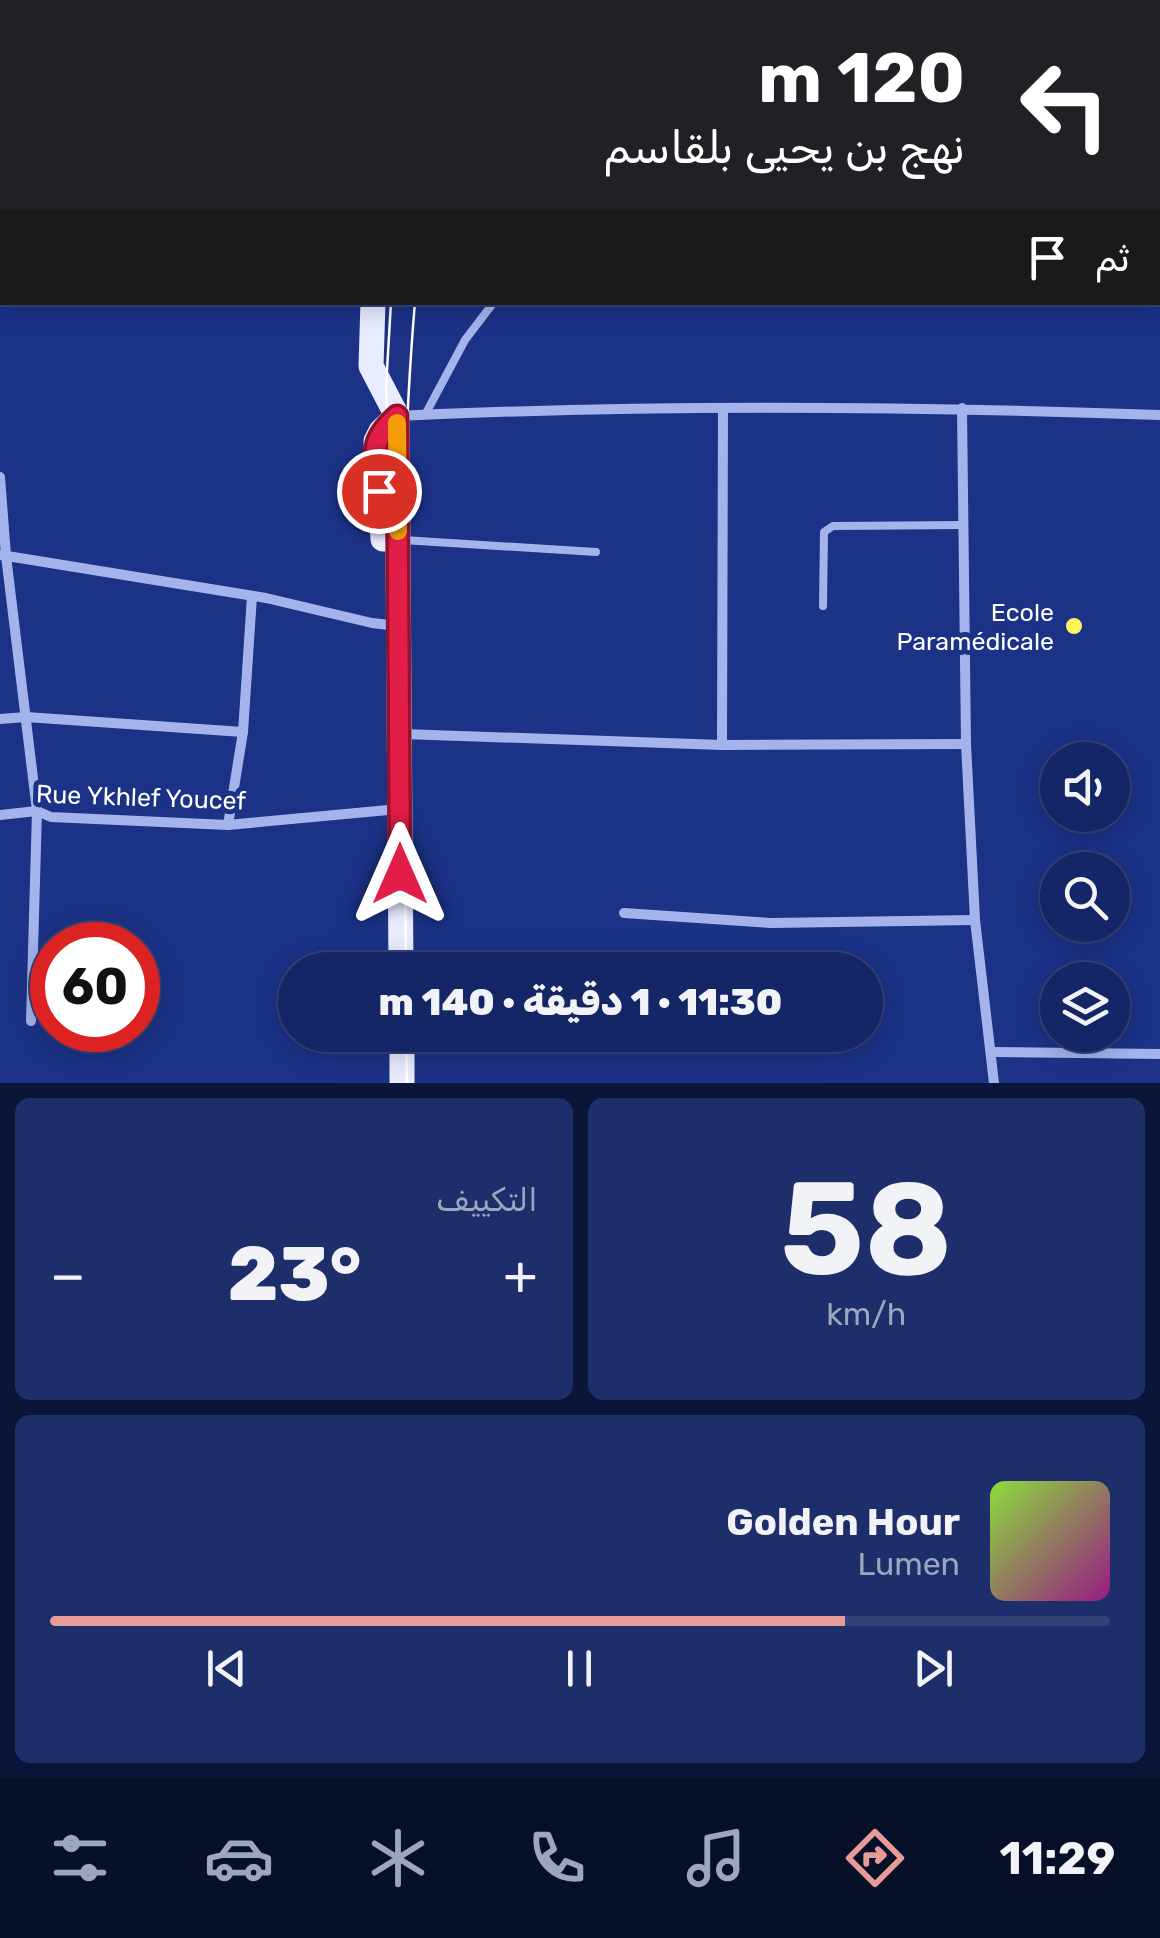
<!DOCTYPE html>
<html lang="ar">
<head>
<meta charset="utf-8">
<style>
	body { margin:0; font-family:Rubik,"Noto Naskh Arabic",sans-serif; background:#1d2e6b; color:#f1f3f6; direction:rtl; height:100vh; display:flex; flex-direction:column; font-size:38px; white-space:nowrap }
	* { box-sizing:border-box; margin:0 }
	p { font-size:32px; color:#9da5bf }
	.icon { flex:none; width:55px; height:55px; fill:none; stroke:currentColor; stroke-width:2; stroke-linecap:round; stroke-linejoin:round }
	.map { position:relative; height:1083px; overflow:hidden; direction:ltr }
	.side { display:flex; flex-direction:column; gap:15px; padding:15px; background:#0b1538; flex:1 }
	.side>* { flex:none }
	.banner { position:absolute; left:0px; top:0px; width:1160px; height:305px; box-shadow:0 5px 25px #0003,0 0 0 2px #334379; direction:rtl; background:#202124; color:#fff; overflow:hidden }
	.tools { position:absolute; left:1040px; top:742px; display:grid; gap:20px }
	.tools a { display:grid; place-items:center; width:90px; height:90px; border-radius:50%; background:#142665; box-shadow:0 5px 25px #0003,0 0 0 2px #334379; font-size:50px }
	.speed { position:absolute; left:30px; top:922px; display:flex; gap:20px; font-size:50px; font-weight:700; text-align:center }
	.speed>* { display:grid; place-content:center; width:130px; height:130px; border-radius:50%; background:#142665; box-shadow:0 5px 25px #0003,0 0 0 2px #334379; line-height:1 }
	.speed .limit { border:15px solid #d22; background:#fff; color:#111 }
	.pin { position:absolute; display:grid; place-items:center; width:85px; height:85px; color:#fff; margin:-42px; border:5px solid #fff; border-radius:50%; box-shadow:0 2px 10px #0007 }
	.me { position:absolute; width:110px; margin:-55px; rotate:0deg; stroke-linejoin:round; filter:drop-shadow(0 0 8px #0008) }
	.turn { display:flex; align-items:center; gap:35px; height:210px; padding:0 30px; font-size:45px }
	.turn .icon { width:130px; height:130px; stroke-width:2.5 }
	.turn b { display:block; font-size:70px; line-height:85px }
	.then { display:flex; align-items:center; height:95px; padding:0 30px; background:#0003; gap:20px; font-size:38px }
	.big { font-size:75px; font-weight:800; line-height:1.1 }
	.side .tile { flex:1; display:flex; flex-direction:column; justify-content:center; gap:15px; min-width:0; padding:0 35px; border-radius:15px; background:#1d2e6b }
	.side .dial { align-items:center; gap:0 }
	.dial b { font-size:130px; line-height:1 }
	.song { display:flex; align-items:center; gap:30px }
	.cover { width:120px; height:120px; border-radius:15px; background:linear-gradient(135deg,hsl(90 70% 55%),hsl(310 70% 35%)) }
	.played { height:10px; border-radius:5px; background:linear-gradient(90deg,#e69b98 75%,#334379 75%) }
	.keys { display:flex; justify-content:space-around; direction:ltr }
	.heat { display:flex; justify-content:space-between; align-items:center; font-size:55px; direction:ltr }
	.side .tiles { flex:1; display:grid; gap:15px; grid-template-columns:1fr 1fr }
	.tile:last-child { grid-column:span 2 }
	.trip { position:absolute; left:278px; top:952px; width:605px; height:100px; border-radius:50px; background:#142665; box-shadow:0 5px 25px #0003,0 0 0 2px #334379; font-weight:800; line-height:100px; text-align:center; direction:rtl }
	.tabs { display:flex; height:160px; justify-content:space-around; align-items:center; background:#080f28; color:#9da5bf }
	.tabs .icon { width:70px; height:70px }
	.tabs .on { color:#e69b98 }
	.tabs b { font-size:45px; color:#f1f3f6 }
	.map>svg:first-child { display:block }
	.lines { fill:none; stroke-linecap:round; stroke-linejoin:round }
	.service { stroke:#a3b4ec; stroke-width:8 }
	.minor { stroke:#a3b4ec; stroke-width:10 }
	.primary { stroke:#e8ecff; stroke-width:25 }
	.tram { stroke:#fff; stroke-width:2.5 }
	.route-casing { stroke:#92132f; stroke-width:25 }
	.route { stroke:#e11d48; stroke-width:18 }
	.slow { stroke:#f59e0b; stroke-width:18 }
	.poi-dot { fill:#fdf360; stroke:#1b3287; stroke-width:4 }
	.labels { text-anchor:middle; stroke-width:10; stroke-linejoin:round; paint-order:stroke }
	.poi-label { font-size:25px; fill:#fff; stroke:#1b3287; text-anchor:end }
	.street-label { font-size:25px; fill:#fff; stroke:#1b3287 }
</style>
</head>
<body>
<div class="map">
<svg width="1160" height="1083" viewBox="0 0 1160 1083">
	<rect width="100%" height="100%" fill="#1b3287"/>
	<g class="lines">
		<g class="service">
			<path d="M125 2V0"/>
			<path d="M181 2V0"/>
			<path d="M1108 2V0"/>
			<path d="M1158 270H1160"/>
			<path d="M425 415 465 340 494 302"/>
			<path d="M403 540 596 552"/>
			<path d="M823 606 824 532 833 526 964 525"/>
		</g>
		<g class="minor">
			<path d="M0 83 2 84"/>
			<path d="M0 260H2"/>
			<path d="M962 408 966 744 975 920 994 1083"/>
			<path d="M397 416C651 404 906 406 1160 415"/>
			<path d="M0 477 6 556 37 811 31 1021"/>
			<path d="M1 555 266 598 372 623 398 626"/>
			<path d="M0 719 26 717 243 732"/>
			<path d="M403 734 722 745 966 744"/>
			<path d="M722 745 723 408"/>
			<path d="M0 815 37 811 51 817 228 825 399 809"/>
			<path d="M228 825 243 732 252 596"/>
			<path d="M624 913 771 923 975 920"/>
			<path d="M991 1052 1160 1054"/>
		</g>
		<g class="primary">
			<path d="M404 2 405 0"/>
			<path d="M373 302 371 366 397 416 401 970"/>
			<path d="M383 539 376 441 381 431 397 416"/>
			<path d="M402 1035V1083"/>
		</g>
		<g class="tram">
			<path d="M412 2V0"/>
			<path d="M433 2V0"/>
			<path d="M391 302 386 387 391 497"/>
			<path d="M406 970C404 748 396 524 415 302"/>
			<path d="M406 1035 407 1083"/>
		</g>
	</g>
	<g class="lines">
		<g class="route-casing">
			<path id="route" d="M379 491C376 454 367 443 397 416L400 874"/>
		</g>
		<use href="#route" class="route"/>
		<path class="slow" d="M397 423 398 531"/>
	</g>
	<circle class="poi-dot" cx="1074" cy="626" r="10"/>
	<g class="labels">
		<g class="poi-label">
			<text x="1054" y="621">Ecole<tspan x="1054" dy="29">Paramédicale</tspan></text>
		</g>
		<g class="street-label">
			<text transform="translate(141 797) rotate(2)" y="9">Rue Ykhlef Youcef</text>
		</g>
	</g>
</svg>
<div class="tools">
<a><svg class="icon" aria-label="sound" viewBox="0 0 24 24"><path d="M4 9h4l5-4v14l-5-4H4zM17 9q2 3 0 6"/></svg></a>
<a><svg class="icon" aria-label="search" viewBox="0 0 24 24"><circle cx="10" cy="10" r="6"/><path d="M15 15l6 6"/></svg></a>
<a><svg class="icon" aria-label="layers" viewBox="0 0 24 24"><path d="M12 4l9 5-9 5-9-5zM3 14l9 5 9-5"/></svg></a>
</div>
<div class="speed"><div class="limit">60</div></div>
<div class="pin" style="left:379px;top:491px;background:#d93025"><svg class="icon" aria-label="arrive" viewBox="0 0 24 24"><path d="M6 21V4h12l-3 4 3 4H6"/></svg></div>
<svg class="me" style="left:400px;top:874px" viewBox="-20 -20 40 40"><path d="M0-17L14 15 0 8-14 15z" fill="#e11d48" stroke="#fff" stroke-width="4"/></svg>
<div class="trip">11:30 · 1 دقيقة · 140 m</div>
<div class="banner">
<div class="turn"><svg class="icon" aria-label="left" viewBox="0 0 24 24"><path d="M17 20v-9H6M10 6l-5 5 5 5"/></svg><div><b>120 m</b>نهج بن يحيى بلقاسم</div></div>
<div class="then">ثم<svg class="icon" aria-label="arrive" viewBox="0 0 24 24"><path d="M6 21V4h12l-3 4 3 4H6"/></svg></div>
</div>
</div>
<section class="side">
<div class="tiles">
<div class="tile dial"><b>58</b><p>km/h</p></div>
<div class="tile"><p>التكييف</p>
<div class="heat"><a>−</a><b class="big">23°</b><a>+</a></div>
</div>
<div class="tile">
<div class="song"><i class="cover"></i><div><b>Golden Hour</b><p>Lumen</p></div></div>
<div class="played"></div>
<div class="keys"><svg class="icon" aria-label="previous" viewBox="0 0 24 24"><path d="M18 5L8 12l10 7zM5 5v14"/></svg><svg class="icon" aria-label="pause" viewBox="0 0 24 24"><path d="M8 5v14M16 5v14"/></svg><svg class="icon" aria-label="next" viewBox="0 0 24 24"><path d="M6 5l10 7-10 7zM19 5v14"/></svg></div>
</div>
</div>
</section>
<nav class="tabs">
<b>11:29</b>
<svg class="icon on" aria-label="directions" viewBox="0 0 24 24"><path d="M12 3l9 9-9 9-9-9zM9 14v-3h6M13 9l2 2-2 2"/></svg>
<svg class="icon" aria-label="music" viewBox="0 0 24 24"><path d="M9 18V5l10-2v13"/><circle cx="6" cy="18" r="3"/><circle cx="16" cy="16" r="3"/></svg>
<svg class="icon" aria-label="phone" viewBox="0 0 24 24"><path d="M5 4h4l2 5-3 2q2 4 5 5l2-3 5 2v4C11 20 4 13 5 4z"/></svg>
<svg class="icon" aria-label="climate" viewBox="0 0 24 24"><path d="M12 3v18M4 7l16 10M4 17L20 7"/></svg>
<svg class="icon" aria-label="car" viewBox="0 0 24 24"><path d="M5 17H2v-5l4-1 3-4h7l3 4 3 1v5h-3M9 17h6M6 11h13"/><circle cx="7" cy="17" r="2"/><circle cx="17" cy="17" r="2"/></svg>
<svg class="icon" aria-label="filters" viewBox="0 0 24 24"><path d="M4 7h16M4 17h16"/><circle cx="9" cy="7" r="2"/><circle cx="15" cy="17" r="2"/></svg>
</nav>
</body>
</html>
